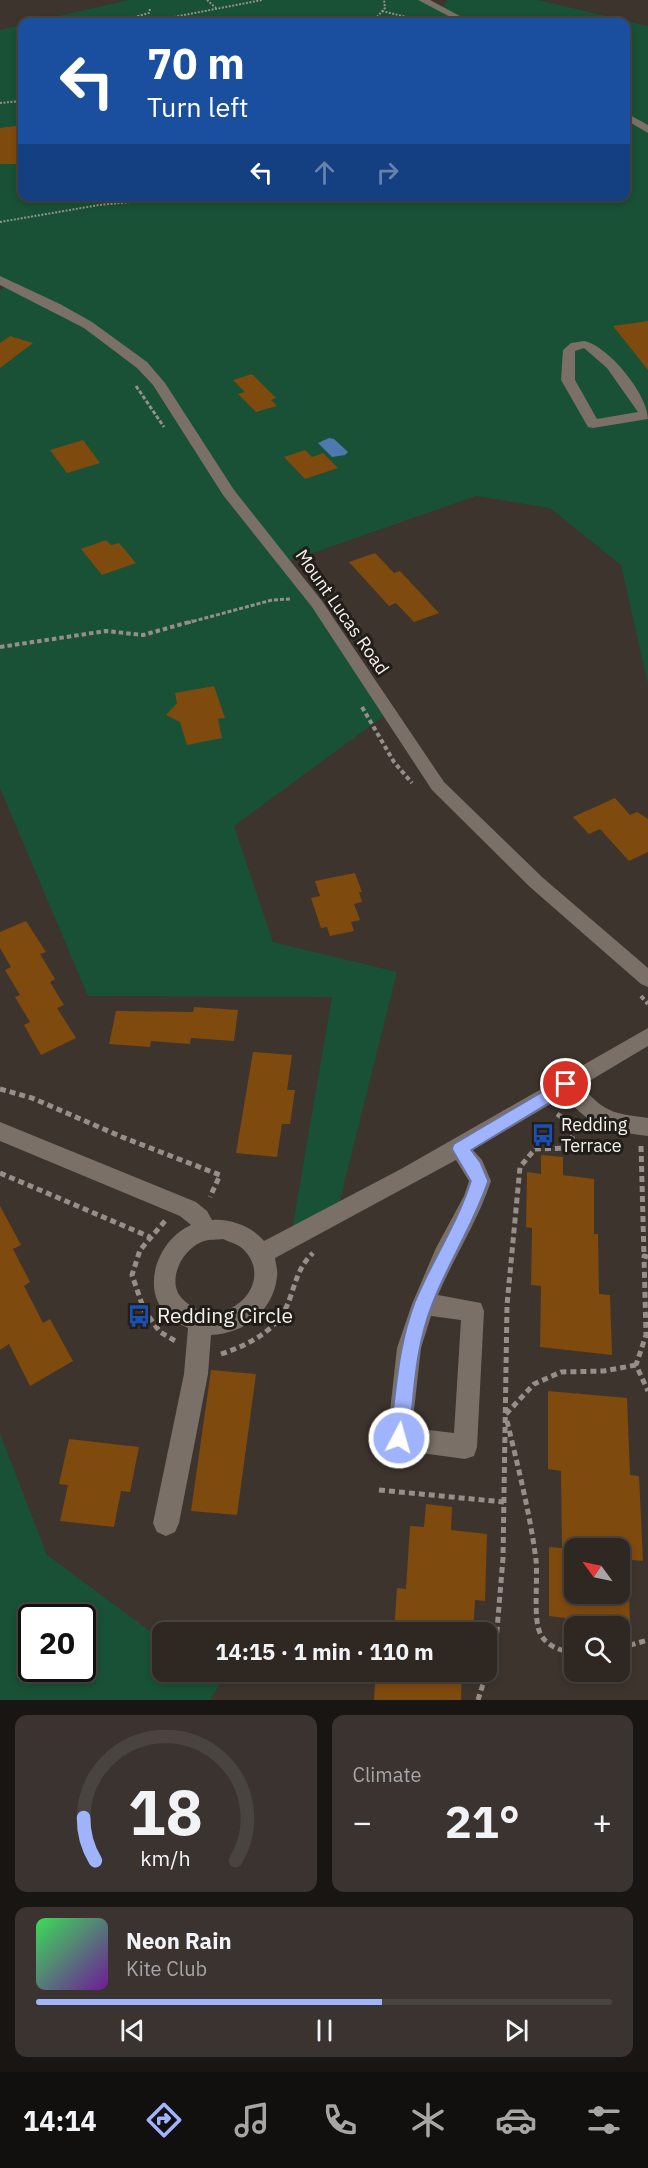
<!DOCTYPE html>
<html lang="en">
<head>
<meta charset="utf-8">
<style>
	body { margin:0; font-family:"IBM Plex Sans",sans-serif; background:#3a332f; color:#f1f3f6; height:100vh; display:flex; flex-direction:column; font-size:22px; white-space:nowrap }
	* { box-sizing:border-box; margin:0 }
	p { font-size:20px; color:#a7a5a5 }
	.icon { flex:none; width:33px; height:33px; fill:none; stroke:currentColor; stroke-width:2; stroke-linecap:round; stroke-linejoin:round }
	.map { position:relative; height:1700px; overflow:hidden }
	.sheet { display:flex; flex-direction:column; gap:15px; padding:15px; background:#191513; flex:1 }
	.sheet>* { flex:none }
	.guide { position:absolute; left:18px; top:18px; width:612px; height:183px; border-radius:12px; box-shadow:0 3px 9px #0003,0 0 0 2px #494440; background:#1a4fa0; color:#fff; overflow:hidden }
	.needle { width:39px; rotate:303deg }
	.controls { position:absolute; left:564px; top:1538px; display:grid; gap:12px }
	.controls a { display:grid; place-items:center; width:66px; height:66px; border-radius:12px; background:#2e2722; box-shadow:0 3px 9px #0003,0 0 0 2px #494440; font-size:30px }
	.speed { position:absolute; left:18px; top:1604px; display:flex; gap:12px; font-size:30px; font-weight:700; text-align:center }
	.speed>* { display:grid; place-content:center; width:78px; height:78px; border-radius:50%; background:#2e2722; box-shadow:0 3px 9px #0003,0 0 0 2px #494440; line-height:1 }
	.speed .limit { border:3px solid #111; border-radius:9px; background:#fff; color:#111 }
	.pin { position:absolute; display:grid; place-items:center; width:51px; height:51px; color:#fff; margin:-26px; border:3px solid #fff; border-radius:50%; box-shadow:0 2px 6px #0007 }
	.me { position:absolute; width:66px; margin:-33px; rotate:6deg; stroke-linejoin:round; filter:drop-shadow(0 0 4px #0008) }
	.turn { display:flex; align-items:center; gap:21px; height:126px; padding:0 30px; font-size:27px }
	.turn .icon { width:78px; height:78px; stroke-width:2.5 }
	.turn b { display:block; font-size:42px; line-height:51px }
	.lanes { display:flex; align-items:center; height:57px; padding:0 30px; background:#0003; justify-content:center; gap:30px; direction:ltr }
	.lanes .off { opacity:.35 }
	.big { font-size:45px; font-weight:700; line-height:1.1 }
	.sheet .tile { flex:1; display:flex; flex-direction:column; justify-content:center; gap:9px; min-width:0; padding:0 21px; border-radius:12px; background:#3a332f }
	.sheet .dial { align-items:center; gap:0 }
	.dial svg { height:156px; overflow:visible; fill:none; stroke:#494440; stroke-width:7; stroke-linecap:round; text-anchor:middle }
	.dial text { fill:#f1f3f6; stroke:none }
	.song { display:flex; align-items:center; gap:18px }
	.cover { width:72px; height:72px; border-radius:9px; background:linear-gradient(135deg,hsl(130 70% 55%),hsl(280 70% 35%)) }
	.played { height:6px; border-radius:3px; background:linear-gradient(90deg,#a0b3fd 60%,#494440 60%) }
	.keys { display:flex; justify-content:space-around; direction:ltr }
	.heat { display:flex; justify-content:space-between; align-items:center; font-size:33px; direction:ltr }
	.sheet .tiles { flex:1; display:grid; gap:15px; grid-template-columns:1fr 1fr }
	.tile:last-child { grid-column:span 2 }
	.trip { position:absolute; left:152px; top:1622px; width:345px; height:60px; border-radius:12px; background:#2e2722; box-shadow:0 3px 9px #0003,0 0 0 2px #494440; font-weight:700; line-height:60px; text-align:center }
	.menu { display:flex; height:96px; justify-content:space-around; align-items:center; background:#12100e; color:#a7a5a5 }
	.menu .icon { width:42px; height:42px }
	.menu .selected { color:#a0b3fd }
	.menu b { font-size:27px; color:#f1f3f6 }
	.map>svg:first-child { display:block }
	.green { fill:#185136; fill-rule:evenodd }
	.water { fill:#4d78b0 }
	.building { fill:#7f4a0d }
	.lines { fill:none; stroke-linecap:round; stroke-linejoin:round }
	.path-far3 { stroke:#968f89; stroke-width:2; stroke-dasharray:2 1.5; stroke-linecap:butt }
	.path-far2 { stroke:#968f89; stroke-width:3; stroke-dasharray:4 2; stroke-linecap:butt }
	.path-far1 { stroke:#968f89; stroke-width:4; stroke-dasharray:4.5 3; stroke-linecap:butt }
	.path { stroke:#968f89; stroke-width:5; stroke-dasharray:6 4; stroke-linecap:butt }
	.minor { fill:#7a7067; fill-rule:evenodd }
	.route { fill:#a0b3fd; stroke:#6874a4; stroke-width:1.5 }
	.labels { text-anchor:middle; stroke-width:6; stroke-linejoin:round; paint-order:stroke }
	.street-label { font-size:18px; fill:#f6f0eb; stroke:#211d19 }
	.poi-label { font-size:18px; fill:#f6f0eb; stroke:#211d19; text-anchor:start }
	.near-poi-label { font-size:21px; fill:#f6f0eb; stroke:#211d19; text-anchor:start }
</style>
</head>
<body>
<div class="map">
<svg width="648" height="1700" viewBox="0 0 648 1700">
	<rect width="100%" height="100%" fill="#3d342d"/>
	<g class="green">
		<path d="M129 0H424L441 8 448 0H538L648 26V684L621 565 550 508 476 496 287 562 389 712 234 826 273 942 397 972 339 1204 292 1230 332 997 88 996 0 788V290L7 287 0 284V30L22 25V196H626V22H32Z"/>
		<path d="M0 1434 47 1555 162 1640V1671H204L220 1683 210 1700H0ZM32 1617H82V1668H32Z"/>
	</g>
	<path class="water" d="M329 438 334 439 348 452 345 455 332 457 318 443Z"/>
	<g class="building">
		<path d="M22 125V164H0V128Z"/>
		<path d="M648 321V370L613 326Z"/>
		<path d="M10 336 33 343 0 368V343Z"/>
		<path d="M252 374 276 398 271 400 277 406 256 412 238 394 245 392 233 380Z"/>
		<path d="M83 440 100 463 67 473 50 450Z"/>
		<path d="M305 450 312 457 323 453 338 468 305 479 284 457Z"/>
		<path d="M106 540 111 545 119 543 136 563 102 575 81 549Z"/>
		<path d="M375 553 394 573 400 571 439 613 414 622 396 603 389 606 349 562Z"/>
		<path d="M214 686 225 718 218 719 222 738 187 745 180 722 166 715 177 703 175 693Z"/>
		<path d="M615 798 630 815 637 812 648 819V852L629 861 600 829 589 834 573 817Z"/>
		<path d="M355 873 362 892H359L362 902 354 904 360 920 351 922 354 931 330 936 327 927 321 928 311 898 320 896 315 881Z"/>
		<path d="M26 921 46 952 40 954 55 979 50 982 64 1005 57 1008 76 1038 41 1055 24 1025 30 1022 15 997 20 995 5 970 11 967 0 948V932Z"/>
		<path d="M194 1007 238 1010 234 1041 191 1038 190 1044 151 1041 150 1047 109 1044 116 1011 193 1012Z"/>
		<path d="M253 1052 292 1055 287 1090H295L290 1124H282L277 1157 236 1153Z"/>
		<path d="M541 1155 563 1157V1175L594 1179V1234H598L599 1294 610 1295 612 1355 540 1347 541 1286 531 1285 532 1228 526 1227 527 1172 541 1174Z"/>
		<path d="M0 1206 21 1245 13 1249 30 1282 24 1286 43 1323 50 1319 73 1361 30 1386 9 1344 0 1350Z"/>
		<path d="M211 1370 256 1374 237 1515 191 1511Z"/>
		<path d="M548 1391 627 1398 630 1475 639 1476 643 1561 620 1559V1548H562L561 1471 548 1469Z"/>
		<path d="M69 1439 139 1447 130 1492 121 1491 114 1527 60 1521 68 1485 59 1484Z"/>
		<path d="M426 1504 452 1507 451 1530 487 1534 485 1601 475 1600 473 1632H394L397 1588 406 1589 410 1526 424 1527Z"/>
		<path d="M549 1547 574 1549V1593H629L630 1623 592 1620V1626H565V1618L549 1616Z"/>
		<path d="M376 1671H462L461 1700H374Z"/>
	</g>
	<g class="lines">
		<g class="path-far3">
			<path d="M207 0 216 8"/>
			<path d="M150 9 149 13 138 16 153 21 262 0"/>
			<path d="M382 11 426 22"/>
			<path d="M377 17 385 8 384 0"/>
			<path d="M125 22 138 16"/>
			<path d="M0 103 22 101"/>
			<path d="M0 222 99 205 195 196"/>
		</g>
		<g class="path-far2">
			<path d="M136 386 164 427"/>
			<path d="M187 623 272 600 291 599"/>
		</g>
		<g class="path-far1">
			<path d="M0 647 106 631 143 635 193 621"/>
			<path d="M362 707 394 762 412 783"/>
			<path d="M641 996 648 1004"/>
		</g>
		<g class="path">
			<path d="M0 1089 32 1098 122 1137 220 1175 210 1197"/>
			<path d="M557 1114 576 1127"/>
			<path d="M641 1146 644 1256"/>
			<path d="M0 1173 150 1237"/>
			<path d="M165 1221 140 1250 132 1275 144 1310 160 1332 177 1342"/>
			<path d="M648 1257 644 1256 646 1335 636 1365 648 1391"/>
			<path d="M221 1354C251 1344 280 1329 290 1298 296 1281 299 1266 313 1253"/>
			<path d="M506 1414 534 1384 561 1372 604 1371 636 1365"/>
			<path d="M507 1421C518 1467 530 1513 536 1560 538 1579 533 1618 540 1633 546 1646 560 1651 574 1652"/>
			<path d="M379 1490 504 1502"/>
			<path d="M620 1648 648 1640"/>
			<path d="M478 1700 496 1642 503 1558 507 1305 520 1167 535 1149 568 1148 576 1127 582 1131"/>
		</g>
		<g class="minor">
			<path d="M418 0H430L471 22H460Z"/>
			<path d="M626 113 648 125V133L626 120Z"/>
			<path d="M0 276 60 304 92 322 147 362 165 383 234 490 322 601 444 782 542 877 648 968V987L641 984 530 887 432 790 312 607 223 495 153 385 137 368 84 328 0 285Z"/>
			<path d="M584 341C609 346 648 395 648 419L593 428 588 427 561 380 563 350 571 343ZM584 348 607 368 638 412 597 419 575 380V351Z"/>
			<path d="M648 1028V1046L581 1086C606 1113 612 1113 648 1118V1136C605 1130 594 1129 564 1096L473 1150 482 1160 491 1181C478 1221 454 1257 438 1295L481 1303 484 1311 477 1447 474 1456 465 1459 399 1450 390 1447 387 1438 397 1348 412 1304 436 1248 464 1196 469 1181 456 1160 275 1258C276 1264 278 1271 277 1277 273 1312 243 1334 211 1335L208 1374 179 1523 175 1532 166 1536 157 1532 153 1523 184 1374 188 1328C183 1325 176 1323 171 1319 138 1292 157 1240 191 1225L180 1216 0 1141V1122L196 1202 207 1211 212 1220C230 1218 253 1227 264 1241L401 1169ZM223 1239C229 1242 238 1244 243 1249 275 1280 233 1327 195 1308 189 1305 182 1300 178 1293 169 1274 185 1247 204 1241 210 1239 217 1240 223 1239ZM431 1316 461 1320 454 1433 412 1428 421 1348Z"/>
		</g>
	</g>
	<path class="route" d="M566 1078 572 1080 574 1084 572 1089 471 1150 480 1162 488 1181C474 1223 449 1261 433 1302 415 1346 414 1392 409 1438L406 1444 399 1447 393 1444 390 1438C396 1392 398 1346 415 1302 432 1261 458 1223 471 1181L452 1149 454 1144Z"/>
	<defs>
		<g id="bus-bare" transform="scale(1.8)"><path d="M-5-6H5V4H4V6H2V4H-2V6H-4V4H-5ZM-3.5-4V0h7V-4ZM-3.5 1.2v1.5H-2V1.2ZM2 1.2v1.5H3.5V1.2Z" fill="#1a4fb4" stroke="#211d19" stroke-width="2.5" paint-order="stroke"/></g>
	</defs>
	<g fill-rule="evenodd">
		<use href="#bus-bare" x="543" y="1135"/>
		<use href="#bus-bare" x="139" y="1316"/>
	</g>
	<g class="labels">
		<g class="street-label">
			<text transform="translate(342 612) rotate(55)" y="6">Mount Lucas Road</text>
		</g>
		<g class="poi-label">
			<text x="561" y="1131">Redding<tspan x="561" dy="21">Terrace</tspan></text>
		</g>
		<g class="near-poi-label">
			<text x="157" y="1323">Redding Circle</text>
		</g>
	</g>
</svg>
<div class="controls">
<a><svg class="needle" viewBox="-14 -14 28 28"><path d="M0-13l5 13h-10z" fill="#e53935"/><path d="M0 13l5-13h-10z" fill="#a7a5a5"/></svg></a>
<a><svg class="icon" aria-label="search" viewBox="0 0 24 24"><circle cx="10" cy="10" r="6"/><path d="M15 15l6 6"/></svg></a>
</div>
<div class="speed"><div class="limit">20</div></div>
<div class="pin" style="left:566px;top:1084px;background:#d93025"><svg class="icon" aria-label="arrive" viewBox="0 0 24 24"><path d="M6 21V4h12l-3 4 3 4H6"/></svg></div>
<svg class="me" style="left:399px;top:1438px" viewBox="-20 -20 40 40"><circle r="17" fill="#a0b3fd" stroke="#fff" stroke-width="3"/><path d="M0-11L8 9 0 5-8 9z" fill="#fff"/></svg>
<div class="trip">14:15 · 1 min · 110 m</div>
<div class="guide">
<div class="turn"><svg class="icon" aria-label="left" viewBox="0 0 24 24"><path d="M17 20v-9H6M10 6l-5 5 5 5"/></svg><div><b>70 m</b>Turn left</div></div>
<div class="lanes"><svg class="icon" aria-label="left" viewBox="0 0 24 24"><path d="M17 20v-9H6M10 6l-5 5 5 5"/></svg><svg class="icon off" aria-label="ahead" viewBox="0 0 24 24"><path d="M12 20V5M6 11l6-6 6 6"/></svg><svg class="icon off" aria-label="right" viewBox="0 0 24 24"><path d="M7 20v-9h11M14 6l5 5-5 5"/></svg></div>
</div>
</div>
<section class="sheet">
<div class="tiles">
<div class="tile dial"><svg viewBox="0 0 100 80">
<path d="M14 69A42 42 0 1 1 86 69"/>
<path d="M14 69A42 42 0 0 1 8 47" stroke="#a0b3fd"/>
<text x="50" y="56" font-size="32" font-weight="700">18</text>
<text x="50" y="72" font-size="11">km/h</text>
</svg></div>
<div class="tile"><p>Climate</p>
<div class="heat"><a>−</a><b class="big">21°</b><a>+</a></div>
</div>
<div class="tile">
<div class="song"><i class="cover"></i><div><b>Neon Rain</b><p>Kite Club</p></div></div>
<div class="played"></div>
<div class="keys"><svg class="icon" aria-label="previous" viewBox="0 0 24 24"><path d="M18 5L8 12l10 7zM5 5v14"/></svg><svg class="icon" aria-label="pause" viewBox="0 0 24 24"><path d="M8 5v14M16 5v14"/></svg><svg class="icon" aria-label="next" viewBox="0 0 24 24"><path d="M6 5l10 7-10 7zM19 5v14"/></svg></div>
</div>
</div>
</section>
<nav class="menu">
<b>14:14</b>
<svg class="icon selected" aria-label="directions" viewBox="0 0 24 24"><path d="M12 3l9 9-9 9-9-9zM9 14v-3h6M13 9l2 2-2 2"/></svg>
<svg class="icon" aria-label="music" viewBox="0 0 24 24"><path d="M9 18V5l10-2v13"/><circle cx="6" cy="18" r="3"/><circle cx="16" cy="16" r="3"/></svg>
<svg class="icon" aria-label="phone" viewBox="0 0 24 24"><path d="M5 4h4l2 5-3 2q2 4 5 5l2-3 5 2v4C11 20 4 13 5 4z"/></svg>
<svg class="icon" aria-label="climate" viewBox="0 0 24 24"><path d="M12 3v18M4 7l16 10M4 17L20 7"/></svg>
<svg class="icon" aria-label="car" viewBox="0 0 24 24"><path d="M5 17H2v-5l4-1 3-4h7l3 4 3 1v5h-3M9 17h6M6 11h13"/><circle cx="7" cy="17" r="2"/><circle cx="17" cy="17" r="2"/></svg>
<svg class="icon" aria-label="filters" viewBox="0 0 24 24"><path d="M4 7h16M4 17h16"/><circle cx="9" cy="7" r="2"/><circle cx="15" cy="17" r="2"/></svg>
</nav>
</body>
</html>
